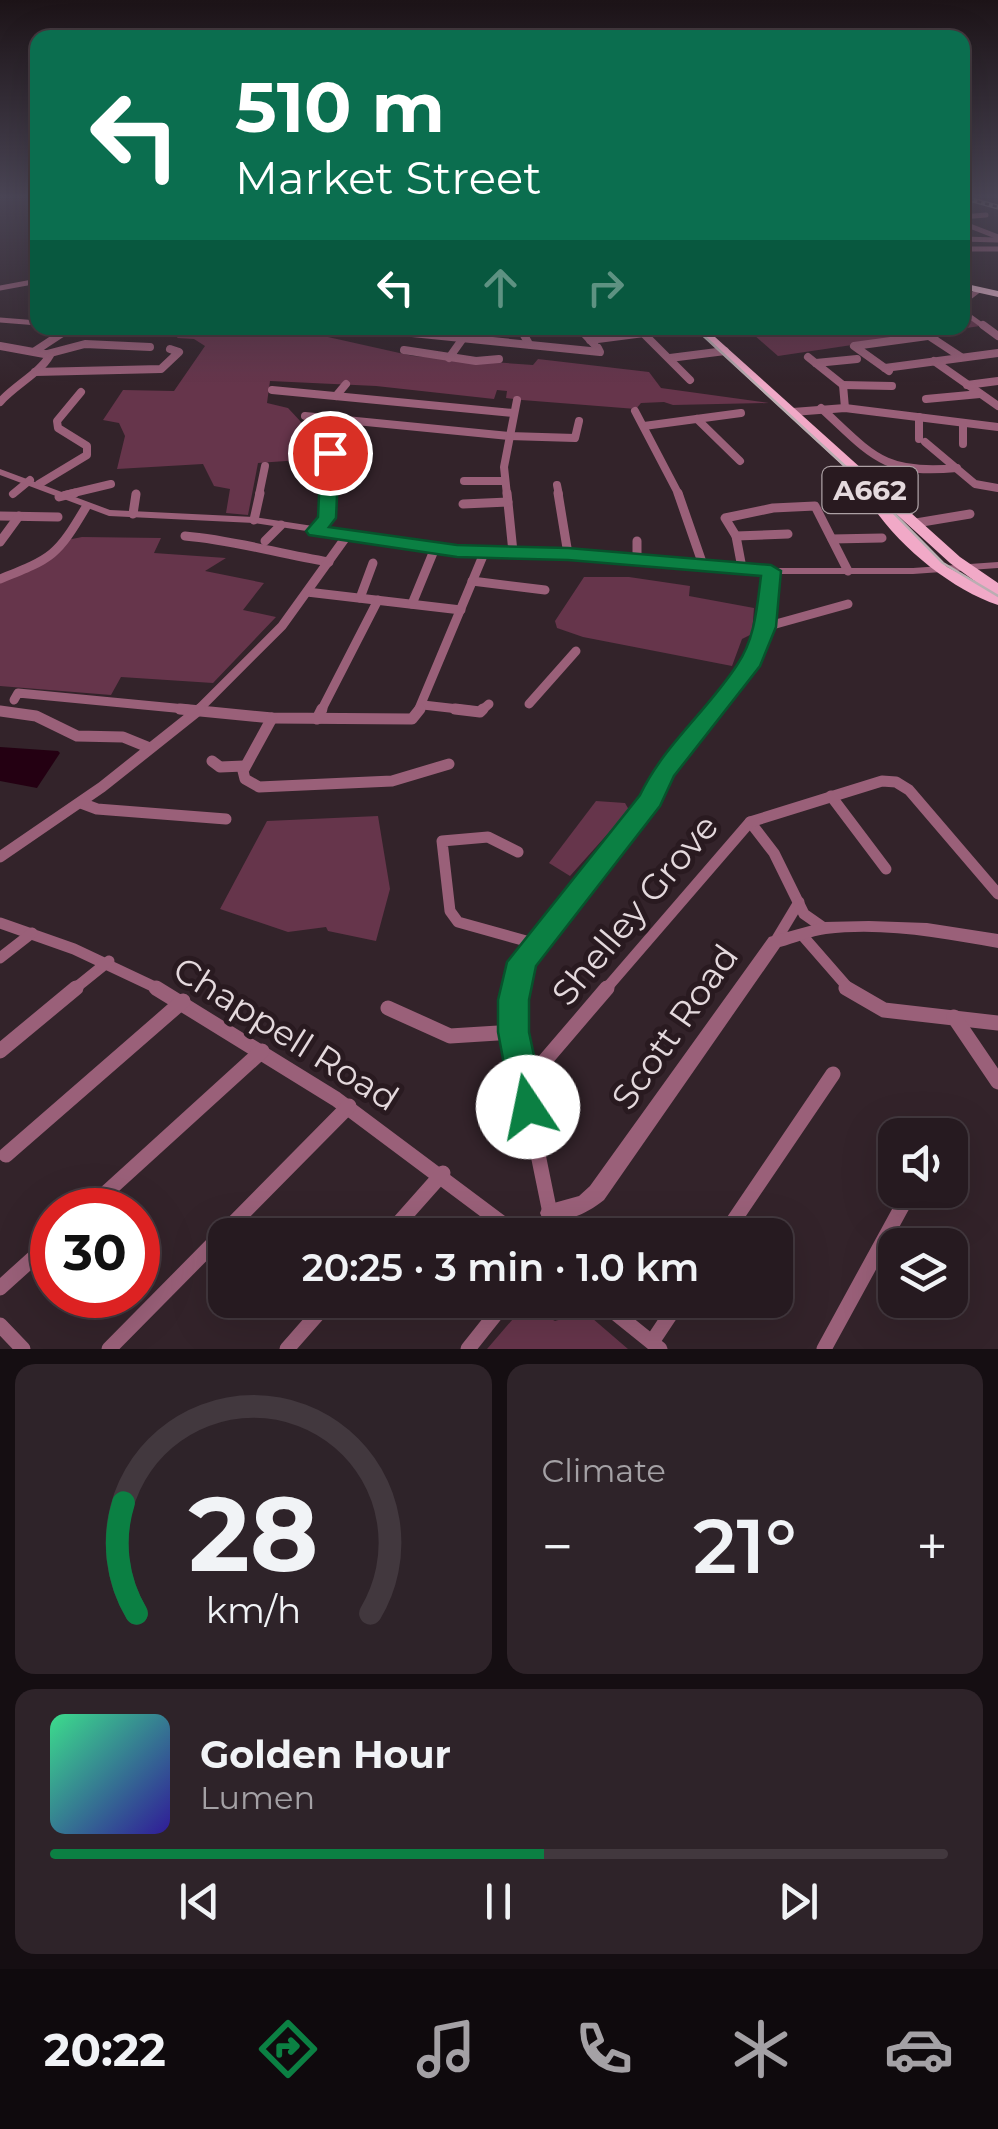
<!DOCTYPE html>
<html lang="en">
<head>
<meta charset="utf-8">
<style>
	body { margin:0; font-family:Montserrat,sans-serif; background:#2e2329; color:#f1f3f6; height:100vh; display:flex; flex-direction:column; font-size:38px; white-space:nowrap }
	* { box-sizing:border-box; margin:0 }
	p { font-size:32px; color:#a4a1a5 }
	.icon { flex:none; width:55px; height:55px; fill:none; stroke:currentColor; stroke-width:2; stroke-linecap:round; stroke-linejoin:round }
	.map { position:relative; height:1349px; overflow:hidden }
	.side { display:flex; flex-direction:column; gap:15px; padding:15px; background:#150e12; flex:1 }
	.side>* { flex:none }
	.top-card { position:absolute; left:30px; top:30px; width:940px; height:305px; border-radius:20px; box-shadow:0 10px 40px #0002,0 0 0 2px #42383e; background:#0b6e4f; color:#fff; overflow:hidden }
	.tools { position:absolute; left:878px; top:1118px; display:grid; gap:20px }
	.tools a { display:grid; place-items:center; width:90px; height:90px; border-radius:20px; background:#261a20; box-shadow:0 10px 40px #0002,0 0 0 2px #42383e; font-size:50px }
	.speed { position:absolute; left:30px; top:1188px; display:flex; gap:20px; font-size:50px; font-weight:700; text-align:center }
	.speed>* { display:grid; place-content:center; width:130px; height:130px; border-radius:50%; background:#261a20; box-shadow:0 10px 40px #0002,0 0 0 2px #42383e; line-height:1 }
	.speed .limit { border:15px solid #d22; background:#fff; color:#111 }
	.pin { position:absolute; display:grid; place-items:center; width:85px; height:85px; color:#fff; margin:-42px; border:5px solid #fff; border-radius:50%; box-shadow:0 2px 10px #0007 }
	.me { position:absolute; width:110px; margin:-55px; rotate:349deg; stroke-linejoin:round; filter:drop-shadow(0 0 8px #0008) }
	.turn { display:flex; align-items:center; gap:35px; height:210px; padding:0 40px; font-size:45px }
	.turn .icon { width:130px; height:130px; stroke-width:2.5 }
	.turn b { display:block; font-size:70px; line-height:85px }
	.lanes { display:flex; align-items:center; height:95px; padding:0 40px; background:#0003; justify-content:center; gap:50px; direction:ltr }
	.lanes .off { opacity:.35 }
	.big { font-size:75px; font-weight:600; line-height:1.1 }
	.side .card { flex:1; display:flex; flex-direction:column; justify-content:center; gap:15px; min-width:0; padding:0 35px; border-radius:20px; background:#2e2329 }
	.side .dial { align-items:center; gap:0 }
	.dial svg { height:260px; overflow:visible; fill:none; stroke:#42383e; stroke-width:7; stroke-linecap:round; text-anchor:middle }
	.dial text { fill:#f1f3f6; stroke:none }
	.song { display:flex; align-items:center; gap:30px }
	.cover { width:120px; height:120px; border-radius:15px; background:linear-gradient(135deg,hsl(150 70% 55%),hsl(250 70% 35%)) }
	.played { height:10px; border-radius:5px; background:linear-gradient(90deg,#0b8043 55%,#42383e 55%) }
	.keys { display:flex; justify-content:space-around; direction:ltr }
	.heat { display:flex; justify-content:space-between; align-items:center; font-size:55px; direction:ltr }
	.side .tiles { flex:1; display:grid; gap:15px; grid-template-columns:1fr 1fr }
	.card:last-child { grid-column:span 2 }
	.trip { position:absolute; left:208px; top:1218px; width:585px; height:100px; border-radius:20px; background:#261a20; box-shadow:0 10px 40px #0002,0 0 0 2px #42383e; font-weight:600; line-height:100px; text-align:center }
	.tabs { display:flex; height:160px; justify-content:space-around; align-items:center; background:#0f0a0d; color:#a4a1a5 }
	.tabs .icon { width:70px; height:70px }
	.tabs .selected { color:#0b8043 }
	.tabs b { font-size:45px; color:#f1f3f6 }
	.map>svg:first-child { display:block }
	.green { fill:#66354b }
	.water { fill:#240012 }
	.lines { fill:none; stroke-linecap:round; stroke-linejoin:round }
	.minor-far4 { stroke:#9a6079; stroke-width:5 }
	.minor-far3 { stroke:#9a6079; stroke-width:8 }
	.minor-far2 { stroke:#9a6079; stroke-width:9 }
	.minor-far1 { stroke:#9a6079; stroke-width:11 }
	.minor { stroke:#9a6079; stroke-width:15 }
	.tertiary { fill:#9a6079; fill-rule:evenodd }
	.primary { fill:#f1a9c7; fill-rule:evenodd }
	.trunk { fill:#f3c0d4; fill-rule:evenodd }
	.tram { stroke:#baaeb2; stroke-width:2.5 }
	.rail-casing { stroke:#baaeb2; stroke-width:5 }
	.rail { stroke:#291a20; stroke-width:2.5; stroke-dasharray:4; stroke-linecap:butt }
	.route { fill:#0b8043; stroke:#07532c; stroke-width:2.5 }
	.labels { text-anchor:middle; stroke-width:10; stroke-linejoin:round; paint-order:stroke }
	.shield { fill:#291a20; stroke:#aca0a4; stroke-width:2.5 }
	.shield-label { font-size:28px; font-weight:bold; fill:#e4d9dd }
	.near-street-label { font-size:35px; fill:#e4d9dd; stroke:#291a20 }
</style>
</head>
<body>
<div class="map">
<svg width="998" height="1349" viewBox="0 0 998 1349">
	<rect width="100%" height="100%" fill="#33232a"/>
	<g class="green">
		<path d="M963 315 980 326 778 356 746 328H962Z"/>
		<path d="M183 328H307L310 333 413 356 533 365 538 359 649 372 661 388 769 403 673 405 664 402 641 403 636 409 522 400 506 398 507 391 497 390 494 399 376 386 270 381 267 403 288 408 302 423 300 460 258 463 248 515 226 513 230 489 214 486 203 464 117 469 125 436 119 423 103 420 123 390 174 391 205 346 194 339 177 338Z"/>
		<path d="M82 537 161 538 154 553 226 558 205 571 264 583 243 610 276 617 213 683 121 677 111 695 0 686V576L41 558 62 541Z"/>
		<path d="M584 577H629L690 586 689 596 754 608 752 634 742 639 732 666 583 637 557 628 555 621Z"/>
		<path d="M596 801 625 803 629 810 570 876 549 863Z"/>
		<path d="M378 816 390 889 376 941 328 931 326 927 288 932 220 909 267 821Z"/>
		<path d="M525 1305 555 1321 585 1312 628 1349H487Z"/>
	</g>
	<path class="water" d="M0 747 58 751 60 753 37 788 0 781Z"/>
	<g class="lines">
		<g class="minor-far4">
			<path d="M962 217 986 215"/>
			<path d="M962 223 998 237"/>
			<path d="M962 239 998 240"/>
			<path d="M962 249H998"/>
			<path d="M0 288 38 281"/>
			<path d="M962 303 979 290"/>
			<path d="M962 311 986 328"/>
			<path d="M0 320 38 323"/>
		</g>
		<g class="minor-far3">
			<path d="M983 325 998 336"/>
			<path d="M363 328 600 352 598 348"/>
			<path d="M520 328 529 344"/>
			<path d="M579 328 594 344"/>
			<path d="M638 328 690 380"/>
			<path d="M929 336 961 357"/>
			<path d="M590 340 644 333"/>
			<path d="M0 346 50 355C40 373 15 385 0 402"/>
			<path d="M404 350 476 361 499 359"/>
			<path d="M35 351 70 328"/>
			<path d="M47 354 85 344 150 347"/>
			<path d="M808 357 843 385 845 408"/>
			<path d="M449 358 466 334 461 328"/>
			<path d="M670 358 725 351"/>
			<path d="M934 361 998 406"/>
			<path d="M816 363 857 359"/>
			<path d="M885 368 998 353"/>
			<path d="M889 371 854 346 935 335"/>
			<path d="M35 372 161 369 179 352 170 349"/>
			<path d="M843 385 892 386"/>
			<path d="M967 385 998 381"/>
			<path d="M272 390 513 413"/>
			<path d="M336 396 346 384"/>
			<path d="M926 399 980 394"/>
			<path d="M821 408C872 455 883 475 957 468"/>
			<path d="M635 411 679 495"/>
			<path d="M793 412 845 408 998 427"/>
			<path d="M305 416 509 436 575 438 579 421"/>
			<path d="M919 417V439"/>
			<path d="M697 419 740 461"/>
			<path d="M963 423V444"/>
			<path d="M644 426 741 413"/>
			<path d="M925 442 975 484 998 488"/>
			<path d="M464 481H505"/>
			<path d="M39 484 87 455V446L58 428 57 421 81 392"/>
			<path d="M557 485 559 495"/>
			<path d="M13 494 30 480"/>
			<path d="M65 495 111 484"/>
			<path d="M259 495 265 466"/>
			<path d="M328 495 332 420"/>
			<path d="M507 495 504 467 517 400"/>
		</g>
		<g class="minor-far2">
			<path d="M507 493 513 552"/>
			<path d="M558 493 568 554"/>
			<path d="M678 493 703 565"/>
			<path d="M59 497 75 493"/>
			<path d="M463 504 508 502"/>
			<path d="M133 514 136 494"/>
			<path d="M0 516 58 517"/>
			<path d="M254 520 260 493"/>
			<path d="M916 523 970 514"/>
			<path d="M316 531 327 518 328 493"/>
			<path d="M185 536C234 540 279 554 329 562"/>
			<path d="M736 536 788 534"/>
			<path d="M832 539 882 538"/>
			<path d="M265 541 281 525"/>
			<path d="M637 541V559"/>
			<path d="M0 542 19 516"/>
			<path d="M742 568 736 536 725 518 773 508 815 506 848 571"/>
			<path d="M0 579C53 558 57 556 86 507"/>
			<path d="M472 581 545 590"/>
			<path d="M307 592 461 610"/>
			<path d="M360 598 373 563"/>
			<path d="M412 604 435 548"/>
			<path d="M765 627 848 604"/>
			<path d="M14 700 18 693 206 711"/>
			<path d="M529 704 576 651"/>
			<path d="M423 705 476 711"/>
			<path d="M197 711 282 626 346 537"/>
			<path d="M321 711 378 600"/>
			<path d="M418 711 485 551"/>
			<path d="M481 711 489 704"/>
			<path d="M715 711C755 665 769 632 771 571"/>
		</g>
		<g class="minor-far1">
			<path d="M180 709 272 718 412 719 420 709"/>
			<path d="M455 709 480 712 483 709"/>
			<path d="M0 711 36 716 77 736 123 737 150 748"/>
			<path d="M272 718 243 771 245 779 259 787 392 781 449 764"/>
			<path d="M317 719 322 709"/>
			<path d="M212 761 220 767 244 766"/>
			<path d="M831 796 886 869"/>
			<path d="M81 803 97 809 226 819"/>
			<path d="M750 822 774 853 804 914 824 928"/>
			<path d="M518 852 488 837 442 841 450 911 458 922 537 944"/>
			<path d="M0 857 102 787 200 709"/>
			<path d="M0 923 74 949 161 990"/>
			<path d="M802 935 850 990"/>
			<path d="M775 942 799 902"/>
			<path d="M0 958 32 933"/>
			<path d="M73 990 109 961"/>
			<path d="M516 990 522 962 718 709"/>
			<path d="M605 990 750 822 882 781 896 782 909 790 998 894"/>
		</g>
		<g class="minor">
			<path d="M156 988 336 1099 518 1235"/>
			<path d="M517 988 513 1032 550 1213 546 1235"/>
			<path d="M846 988 884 1010 998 1023"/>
			<path d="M388 1008 450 1036 513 1032"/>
			<path d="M954 1017 998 1082"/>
			<path d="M0 1051 76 988"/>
			<path d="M524 1085 607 988"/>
			<path d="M6 1155 183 1001"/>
			<path d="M87 1210 262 1051"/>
			<path d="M388 1235 443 1173"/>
			<path d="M724 1235 833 1074"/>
			<path d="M0 1288 52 1241"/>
			<path d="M599 1300 660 1349"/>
			<path d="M0 1325 23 1349"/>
			<path d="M652 1342 680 1300"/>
			<path d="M109 1349 349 1106"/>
			<path d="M287 1349 330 1300"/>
			<path d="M468 1349 507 1300"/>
			<path d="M824 1349 911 1190"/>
		</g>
		<g class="tertiary">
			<path d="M0 469 110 510 254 517 457 548 568 551 771 568H913L998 562V568L913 574H771L568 557 457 554 254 523 109 516 0 475Z"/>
			<path d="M869 921 927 923 998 934V948C942 938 883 927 826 934 811 936 795 943 780 947L604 1200C588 1213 563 1225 543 1220L540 1213 543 1206 579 1196 590 1186 769 937 824 922Z"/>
		</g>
		<path class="primary" d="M694 328H705L960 557 998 583V605C947 588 887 537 862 489L865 486ZM883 502 950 563 976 582 947 567Z"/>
		<path class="trunk" d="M962 283 998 291V297L962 289Z"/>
		<path class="tram" d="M695 328 872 491 943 563 998 596"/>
		<g class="rail-casing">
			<path id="rail" d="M962 197 998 207"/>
		</g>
		<use href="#rail" class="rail"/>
	</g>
	<linearGradient id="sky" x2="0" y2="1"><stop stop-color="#1c1317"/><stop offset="0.51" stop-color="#4a4555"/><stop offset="1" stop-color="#4a4555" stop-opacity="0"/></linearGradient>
	<rect width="998" height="386" fill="url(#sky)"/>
	<path class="route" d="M330 448 339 453 336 518 329 527 457 545 568 548 771 565 781 571 776 627 760 666 674 776 660 806 536 966 529 1000V1032L545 1107 540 1118 528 1122 516 1118 512 1107 498 1032V1000L507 962 640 795C664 745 707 711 737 665 755 639 757 607 761 576L568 560 457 557 309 535 306 531 318 517 321 453Z"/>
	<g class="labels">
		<rect class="shield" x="822.5" y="467" width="95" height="46" rx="8"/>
		<g class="shield-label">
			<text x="870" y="500">A662</text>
		</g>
		<g class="near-street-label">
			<text transform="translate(635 910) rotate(-50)" y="12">Shelley Grove</text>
			<text transform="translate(675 1027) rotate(-55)" y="12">Scott Road</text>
			<text transform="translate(286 1034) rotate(32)" y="12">Chappell Road</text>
		</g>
	</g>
</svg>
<div class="tools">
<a><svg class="icon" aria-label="sound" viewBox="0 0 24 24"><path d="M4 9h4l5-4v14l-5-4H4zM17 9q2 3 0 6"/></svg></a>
<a><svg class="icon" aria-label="layers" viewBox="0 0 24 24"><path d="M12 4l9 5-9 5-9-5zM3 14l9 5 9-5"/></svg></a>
</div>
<div class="speed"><div class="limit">30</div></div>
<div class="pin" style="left:330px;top:453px;background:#d93025"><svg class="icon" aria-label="arrive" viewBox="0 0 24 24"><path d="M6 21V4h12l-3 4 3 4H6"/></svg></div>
<svg class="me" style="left:528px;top:1107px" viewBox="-20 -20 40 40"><circle r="19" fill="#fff"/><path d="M0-13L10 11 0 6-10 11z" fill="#0b8043"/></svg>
<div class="trip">20:25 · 3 min · 1.0 km</div>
<div class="top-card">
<div class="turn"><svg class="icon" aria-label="left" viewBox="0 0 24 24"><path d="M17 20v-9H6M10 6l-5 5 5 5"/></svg><div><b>510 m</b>Market Street</div></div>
<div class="lanes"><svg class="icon" aria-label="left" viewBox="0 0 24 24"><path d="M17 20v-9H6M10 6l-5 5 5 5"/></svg><svg class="icon off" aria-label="ahead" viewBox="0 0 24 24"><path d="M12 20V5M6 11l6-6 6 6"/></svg><svg class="icon off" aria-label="right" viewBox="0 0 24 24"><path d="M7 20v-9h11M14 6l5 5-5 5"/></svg></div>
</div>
</div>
<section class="side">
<div class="tiles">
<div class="card dial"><svg viewBox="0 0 100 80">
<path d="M14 69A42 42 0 1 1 86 69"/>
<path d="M14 69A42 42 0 0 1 10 35" stroke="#0b8043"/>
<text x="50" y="56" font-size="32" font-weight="700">28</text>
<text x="50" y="72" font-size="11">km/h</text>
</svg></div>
<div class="card"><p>Climate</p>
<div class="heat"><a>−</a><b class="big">21°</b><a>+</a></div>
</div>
<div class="card">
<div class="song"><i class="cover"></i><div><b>Golden Hour</b><p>Lumen</p></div></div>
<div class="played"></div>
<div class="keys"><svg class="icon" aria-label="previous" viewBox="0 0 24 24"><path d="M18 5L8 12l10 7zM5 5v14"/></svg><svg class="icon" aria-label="pause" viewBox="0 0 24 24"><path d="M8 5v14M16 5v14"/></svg><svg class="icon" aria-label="next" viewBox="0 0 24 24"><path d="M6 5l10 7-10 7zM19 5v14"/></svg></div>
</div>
</div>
</section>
<nav class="tabs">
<b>20:22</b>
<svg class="icon selected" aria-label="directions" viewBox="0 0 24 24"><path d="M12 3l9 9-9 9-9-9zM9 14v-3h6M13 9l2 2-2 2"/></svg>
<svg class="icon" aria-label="music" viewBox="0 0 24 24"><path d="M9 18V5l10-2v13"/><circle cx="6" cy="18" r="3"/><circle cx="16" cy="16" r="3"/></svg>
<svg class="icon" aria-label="phone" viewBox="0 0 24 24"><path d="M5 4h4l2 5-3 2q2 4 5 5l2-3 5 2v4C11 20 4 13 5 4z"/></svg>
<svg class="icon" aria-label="climate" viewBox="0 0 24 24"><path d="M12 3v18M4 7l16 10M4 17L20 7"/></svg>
<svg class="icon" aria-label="car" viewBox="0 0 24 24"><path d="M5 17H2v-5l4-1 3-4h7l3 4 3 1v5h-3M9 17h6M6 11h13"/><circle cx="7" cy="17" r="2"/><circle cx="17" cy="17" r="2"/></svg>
</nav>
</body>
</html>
